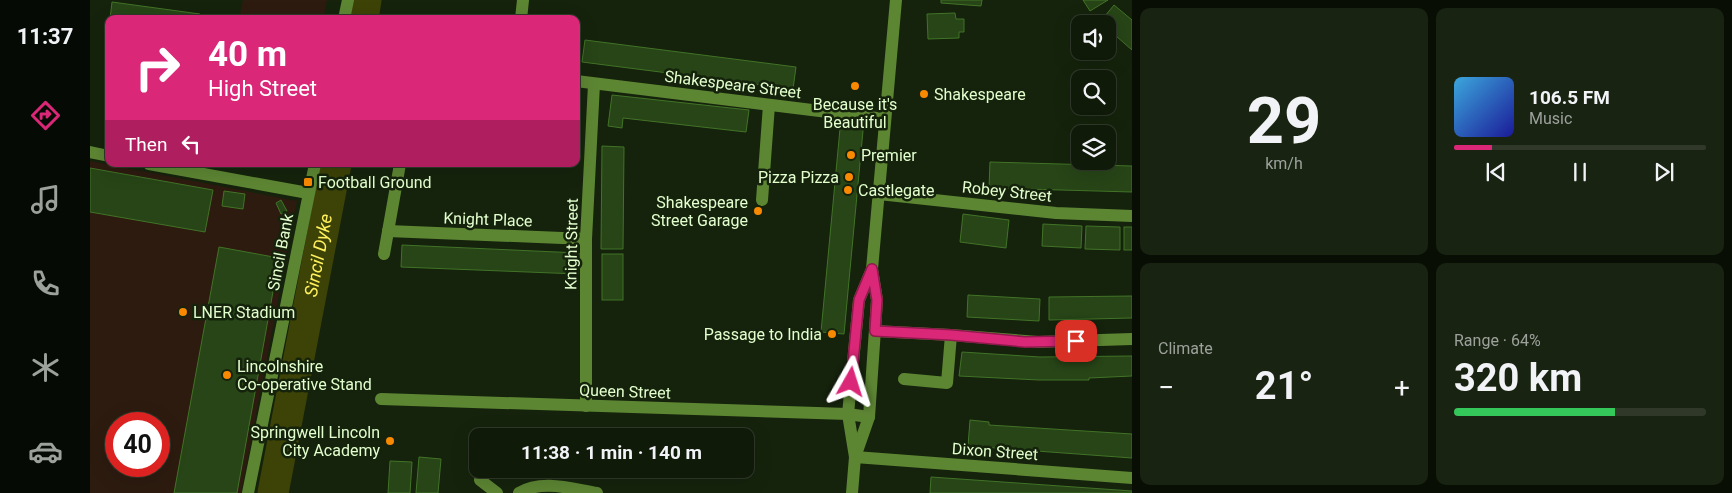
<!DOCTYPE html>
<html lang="en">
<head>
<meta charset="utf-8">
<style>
	body { margin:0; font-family:Roboto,sans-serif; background:#192312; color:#f1f3f6; height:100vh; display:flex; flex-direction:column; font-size:19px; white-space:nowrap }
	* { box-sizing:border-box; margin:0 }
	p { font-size:16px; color:#9ca19c }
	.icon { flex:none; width:28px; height:28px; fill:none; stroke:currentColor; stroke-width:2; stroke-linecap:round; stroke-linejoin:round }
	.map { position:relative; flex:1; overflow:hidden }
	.panel { display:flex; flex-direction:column; gap:8px; padding:8px; background:#090e05; width:600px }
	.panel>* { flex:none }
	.banner { position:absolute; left:15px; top:15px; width:475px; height:152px; border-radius:10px; box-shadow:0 5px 20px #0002,0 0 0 1px #30382a; background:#db2777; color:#fff; overflow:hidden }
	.fabs { position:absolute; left:981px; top:15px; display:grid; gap:10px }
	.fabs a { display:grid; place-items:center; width:45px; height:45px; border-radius:10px; background:#101a09; box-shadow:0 5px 20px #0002,0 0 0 1px #30382a; font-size:25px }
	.speed { position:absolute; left:15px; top:412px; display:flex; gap:10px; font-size:25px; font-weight:700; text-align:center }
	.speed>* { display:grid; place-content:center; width:65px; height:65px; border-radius:50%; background:#101a09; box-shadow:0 5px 20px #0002,0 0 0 1px #30382a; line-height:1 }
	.speed .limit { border:8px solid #d22; background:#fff; color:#111 }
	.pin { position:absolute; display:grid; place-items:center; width:42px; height:42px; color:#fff; margin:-21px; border-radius:10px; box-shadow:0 2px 8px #0006 }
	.me { position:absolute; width:55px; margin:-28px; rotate:6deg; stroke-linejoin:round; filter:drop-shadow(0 0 4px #0008) }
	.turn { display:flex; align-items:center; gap:18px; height:105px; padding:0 20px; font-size:22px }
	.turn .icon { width:65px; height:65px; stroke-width:2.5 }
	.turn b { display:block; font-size:35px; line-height:42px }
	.then { display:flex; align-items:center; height:48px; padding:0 20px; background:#0003; gap:10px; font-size:19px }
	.big { font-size:38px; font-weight:700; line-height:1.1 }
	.panel .tile { flex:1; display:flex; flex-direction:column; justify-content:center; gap:8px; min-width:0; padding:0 18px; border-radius:10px; background:#192312 }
	.panel .dial { align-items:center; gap:0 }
	.dial b { font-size:65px; line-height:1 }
	.song { display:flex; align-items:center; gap:15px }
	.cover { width:60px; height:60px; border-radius:8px; background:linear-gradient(135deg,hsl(200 70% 55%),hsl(240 70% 35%)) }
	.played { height:5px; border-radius:2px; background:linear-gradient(90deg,#db2777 15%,#30382a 15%) }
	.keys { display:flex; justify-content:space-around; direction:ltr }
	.heat { display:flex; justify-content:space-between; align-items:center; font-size:28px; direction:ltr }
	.charge { height:8px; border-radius:4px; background:linear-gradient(90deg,#34c759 64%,#30382a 0) }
	.panel .tiles { flex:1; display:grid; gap:8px; grid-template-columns:repeat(2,1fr) }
	.trip { position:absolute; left:379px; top:428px; width:285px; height:50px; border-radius:10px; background:#101a09; box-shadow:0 5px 20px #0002,0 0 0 1px #30382a; font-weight:700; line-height:50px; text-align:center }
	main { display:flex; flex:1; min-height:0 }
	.tabs { display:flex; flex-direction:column; width:90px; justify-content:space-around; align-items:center; background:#060a04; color:#9ca19c }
	.tabs .icon { width:35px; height:35px }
	.tabs .on { color:#db2777 }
	.tabs b { font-size:22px; color:#f1f3f6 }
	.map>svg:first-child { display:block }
	.green { fill:#2d1b0f; fill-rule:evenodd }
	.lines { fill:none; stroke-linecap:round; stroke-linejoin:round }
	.river { stroke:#3d4206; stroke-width:31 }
	.building { fill:#274517; stroke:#427327 }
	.minor { stroke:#5d8633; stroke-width:12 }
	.route-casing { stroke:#8e194d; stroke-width:12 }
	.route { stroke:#db2777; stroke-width:9 }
	.poi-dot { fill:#f98900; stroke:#15230c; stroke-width:2 }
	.labels { text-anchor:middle; stroke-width:5; stroke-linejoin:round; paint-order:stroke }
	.street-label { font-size:16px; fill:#e3ffce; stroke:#15230c }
	.poi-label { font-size:16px; fill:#e3ffce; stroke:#15230c; text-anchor:start }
	.water-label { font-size:18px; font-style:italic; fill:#fff15c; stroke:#15230c }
</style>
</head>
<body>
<main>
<nav class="tabs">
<b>11:37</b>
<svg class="icon on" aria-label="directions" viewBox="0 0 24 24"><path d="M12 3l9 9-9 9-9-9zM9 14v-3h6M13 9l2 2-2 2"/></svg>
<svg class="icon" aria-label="music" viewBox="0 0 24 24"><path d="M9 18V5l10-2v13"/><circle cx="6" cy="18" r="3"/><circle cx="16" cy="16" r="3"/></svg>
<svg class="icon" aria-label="phone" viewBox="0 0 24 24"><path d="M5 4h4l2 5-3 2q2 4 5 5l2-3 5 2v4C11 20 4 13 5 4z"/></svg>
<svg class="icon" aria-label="climate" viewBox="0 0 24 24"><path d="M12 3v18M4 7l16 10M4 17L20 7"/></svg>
<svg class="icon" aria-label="car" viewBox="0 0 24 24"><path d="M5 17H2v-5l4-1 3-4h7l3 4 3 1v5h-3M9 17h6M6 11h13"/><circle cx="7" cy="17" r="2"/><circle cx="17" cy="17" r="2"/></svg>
</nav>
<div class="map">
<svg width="1042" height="493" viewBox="0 0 1042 493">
	<rect width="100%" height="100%" fill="#15230c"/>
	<g class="green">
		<path d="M153 0H237L233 19H149Z"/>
		<path d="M0 161 207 201 151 493H0ZM26 424H69V466H26Z"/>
	</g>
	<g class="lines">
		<g class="river">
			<path d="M273 19 276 0"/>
			<path id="s1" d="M183 493 246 164"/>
		</g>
	</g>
	<g class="building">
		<path d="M851 0H892L891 6 851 3Z"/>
		<path d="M993 0H1018L1000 11Z"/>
		<path d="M22 2 110 14V19H20Z"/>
		<path d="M1024 5 1042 20V50L1018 29V24L1010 22Z"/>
		<path d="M865 13 866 19H874V32H869V38L838 39 837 14Z"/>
		<path d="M495 40 706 67 703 89 492 62Z"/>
		<path d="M522 95 659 110 656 132 533 118 532 128 518 126Z"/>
		<path d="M751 118 774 120 754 334 731 332Z"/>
		<path d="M512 146 534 147 533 249H511Z"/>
		<path d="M900 162 1042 166V192L899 188Z"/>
		<path d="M0 168 123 190 115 232 0 212Z"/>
		<path d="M134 191 155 194 153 209 132 206Z"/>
		<path d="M191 200 197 211 191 214 186 203Z"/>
		<path d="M873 214 919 220 916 248 870 242Z"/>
		<path d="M953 224 992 226 991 248 952 246Z"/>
		<path d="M996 226 1030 227V250L995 249Z"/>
		<rect x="1034" y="227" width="8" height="23"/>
		<path d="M312 245 489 253 488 274 311 267Z"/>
		<path d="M129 247 189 258 147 493H84Z"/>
		<rect x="512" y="254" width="21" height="46"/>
		<path d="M878 295 950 299 949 321 877 317Z"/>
		<path d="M1042 296V318L959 320V297Z"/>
		<path d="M872 352 950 357 1042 356V376L999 378V380H949L869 376Z"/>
		<path d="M880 420 899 422V425L1042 434V458L878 446Z"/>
		<path d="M329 457 351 459 348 493H326Z"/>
		<path d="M300 461 322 462 320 493H298Z"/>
		<path d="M841 477 1042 491V493H840Z"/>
	</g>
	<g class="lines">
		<g class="minor">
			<path d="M254 19 258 0"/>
			<path d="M431 19 433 0"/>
			<path d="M486 81 795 119"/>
			<path d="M0 152 19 156"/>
			<path d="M59 164 218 193"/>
			<path d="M789 194 966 213 1042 216"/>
			<path d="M672 200 679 105"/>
			<path d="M298 231 496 239"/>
			<path d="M294 254 310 164"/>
			<path d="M785 331 861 335 948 342 1042 339"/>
			<path d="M814 379 857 383 861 335"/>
			<path d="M291 399 758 414 779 417"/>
			<path d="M496 406V239L504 84"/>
			<path d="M765 457 779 417 787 300 782 269 806 0"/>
			<path d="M765 457 1042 478"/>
			<path d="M390 480 407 493"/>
			<path d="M158 493 225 164"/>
			<path d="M429 493C452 479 482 489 507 493"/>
			<path d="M762 493 765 457 758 414 769 300 782 269"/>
		</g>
	</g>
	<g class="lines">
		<g class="route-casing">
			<path id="route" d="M761 382 769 300 782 269 787 300 785 331 861 335 935 342 986 341"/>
		</g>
		<use href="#route" class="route"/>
	</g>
	<g class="poi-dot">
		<circle cx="765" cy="86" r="5"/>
		<circle cx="834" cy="94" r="5"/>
		<circle cx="761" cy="155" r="5"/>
		<circle cx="759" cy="177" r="5"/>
		<rect x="213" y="177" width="10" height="10" rx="2.5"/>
		<circle cx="758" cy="190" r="5"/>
		<circle cx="668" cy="211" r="5"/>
		<circle cx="93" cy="312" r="5"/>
		<circle cx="742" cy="334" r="5"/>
		<circle cx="137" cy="375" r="5"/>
		<circle cx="300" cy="441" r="5"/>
	</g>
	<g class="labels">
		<g class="street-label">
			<text transform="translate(643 84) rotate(7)" y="6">Shakespeare Street</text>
			<text transform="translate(917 191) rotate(6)" y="6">Robey Street</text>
			<text transform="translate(398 219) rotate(2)" y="6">Knight Place</text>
			<text transform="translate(481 244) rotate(-89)" y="6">Knight Street</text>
			<text transform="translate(190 252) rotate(-79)" y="6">Sincil Bank</text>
			<text transform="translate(535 391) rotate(2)" y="6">Queen Street</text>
			<text transform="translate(905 451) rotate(4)" y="6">Dixon Street</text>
		</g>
		<g class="poi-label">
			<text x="844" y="100">Shakespeare</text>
			<text x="765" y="110" text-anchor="middle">Because it's<tspan x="765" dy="18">Beautiful</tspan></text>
			<text x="771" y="161">Premier</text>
			<text x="749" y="183" text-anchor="end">Pizza Pizza</text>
			<text x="228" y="188">Football Ground</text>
			<text x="768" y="196">Castlegate</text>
			<text x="658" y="208" text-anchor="end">Shakespeare<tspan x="658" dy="18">Street Garage</tspan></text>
			<text x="103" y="318">LNER Stadium</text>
			<text x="732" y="340" text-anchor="end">Passage to India</text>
			<text x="147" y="372">Lincolnshire<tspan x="147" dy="18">Co-operative Stand</tspan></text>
			<text x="290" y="438" text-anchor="end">Springwell Lincoln<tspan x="290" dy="18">City Academy</tspan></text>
		</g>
		<g class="water-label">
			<text dy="6" stroke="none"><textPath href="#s1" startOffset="242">Sincil Dyke</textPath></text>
		</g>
	</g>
</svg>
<div class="fabs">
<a><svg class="icon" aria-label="sound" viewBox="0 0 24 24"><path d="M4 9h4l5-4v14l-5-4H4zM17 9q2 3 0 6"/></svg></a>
<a><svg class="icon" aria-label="search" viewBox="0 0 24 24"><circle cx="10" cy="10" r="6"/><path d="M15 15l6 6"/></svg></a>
<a><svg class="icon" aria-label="layers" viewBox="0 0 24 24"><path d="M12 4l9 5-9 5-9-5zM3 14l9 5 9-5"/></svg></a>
</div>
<div class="speed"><div class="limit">40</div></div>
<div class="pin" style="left:986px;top:341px;background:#d93025"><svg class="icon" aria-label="arrive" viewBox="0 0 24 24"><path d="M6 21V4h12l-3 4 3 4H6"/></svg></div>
<svg class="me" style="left:761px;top:382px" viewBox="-20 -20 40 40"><path d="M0-17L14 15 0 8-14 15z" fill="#db2777" stroke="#fff" stroke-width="4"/></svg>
<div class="trip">11:38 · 1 min · 140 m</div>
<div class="banner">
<div class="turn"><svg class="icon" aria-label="right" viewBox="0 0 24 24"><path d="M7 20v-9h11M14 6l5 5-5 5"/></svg><div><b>40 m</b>High Street</div></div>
<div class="then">Then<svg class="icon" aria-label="left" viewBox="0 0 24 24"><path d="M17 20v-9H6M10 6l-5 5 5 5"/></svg></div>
</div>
</div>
<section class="panel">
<div class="tiles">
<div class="tile dial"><b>29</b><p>km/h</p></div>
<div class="tile">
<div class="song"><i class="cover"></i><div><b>106.5 FM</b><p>Music</p></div></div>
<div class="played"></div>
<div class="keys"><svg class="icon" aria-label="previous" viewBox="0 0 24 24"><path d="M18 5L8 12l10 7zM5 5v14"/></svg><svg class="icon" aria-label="pause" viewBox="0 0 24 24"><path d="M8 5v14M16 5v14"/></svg><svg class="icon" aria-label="next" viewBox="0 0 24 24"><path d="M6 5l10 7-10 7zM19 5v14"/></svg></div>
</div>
<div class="tile"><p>Climate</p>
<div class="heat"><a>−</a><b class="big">21°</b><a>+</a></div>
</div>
<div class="tile"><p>Range · 64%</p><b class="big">320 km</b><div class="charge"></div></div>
</div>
</section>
</main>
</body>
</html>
